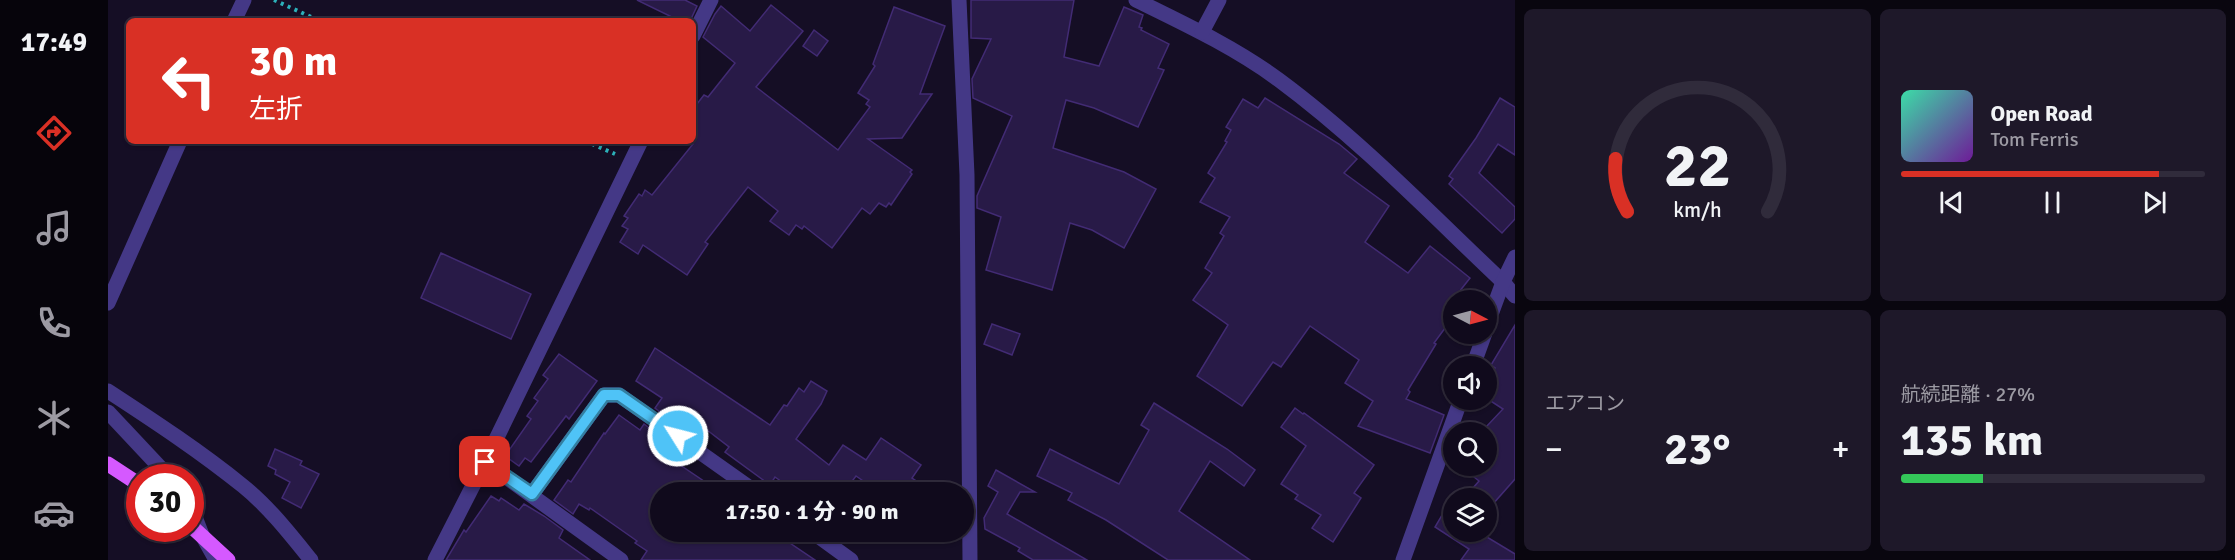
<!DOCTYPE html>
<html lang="ja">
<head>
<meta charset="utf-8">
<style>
	body { margin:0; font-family:Signika,"Noto Sans JP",sans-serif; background:#1e1829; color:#f1f3f6; height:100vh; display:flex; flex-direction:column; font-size:22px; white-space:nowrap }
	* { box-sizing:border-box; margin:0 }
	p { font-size:20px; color:#9c9aa3 }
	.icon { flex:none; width:33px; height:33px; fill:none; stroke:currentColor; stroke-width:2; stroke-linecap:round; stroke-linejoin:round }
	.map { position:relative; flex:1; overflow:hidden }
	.panel { display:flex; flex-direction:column; gap:9px; padding:9px; background:#09060f; width:720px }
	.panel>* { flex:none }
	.top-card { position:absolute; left:18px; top:18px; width:570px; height:126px; border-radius:9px; box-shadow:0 2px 4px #0004,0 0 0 2px #302b3b; background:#d93025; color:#fff; overflow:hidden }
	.needle { width:39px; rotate:96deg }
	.fabs { position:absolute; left:1335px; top:290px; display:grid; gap:12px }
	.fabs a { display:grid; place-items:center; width:54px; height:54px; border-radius:50%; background:#100a1c; box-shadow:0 2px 4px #0004,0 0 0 2px #302b3b; font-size:30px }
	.speed { position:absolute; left:18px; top:464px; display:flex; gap:12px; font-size:30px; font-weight:700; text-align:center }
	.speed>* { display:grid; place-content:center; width:78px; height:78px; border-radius:50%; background:#100a1c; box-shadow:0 2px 4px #0004,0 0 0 2px #302b3b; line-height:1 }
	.speed .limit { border:9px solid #d22; background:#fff; color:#111 }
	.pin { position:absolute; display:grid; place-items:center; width:51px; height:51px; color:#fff; margin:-26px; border-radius:12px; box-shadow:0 3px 9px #0006 }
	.me { position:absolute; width:66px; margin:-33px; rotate:306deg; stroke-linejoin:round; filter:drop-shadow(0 0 4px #0008) }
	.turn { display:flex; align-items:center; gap:21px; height:126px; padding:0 24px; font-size:27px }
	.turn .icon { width:78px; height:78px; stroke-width:2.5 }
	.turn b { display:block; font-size:42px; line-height:51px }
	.big { font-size:45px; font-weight:800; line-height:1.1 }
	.panel .card { flex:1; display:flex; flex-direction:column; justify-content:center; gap:9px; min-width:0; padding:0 21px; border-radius:9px; background:#1e1829 }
	.panel .dial { align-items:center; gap:0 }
	.dial svg { height:156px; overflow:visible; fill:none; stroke:#302b3b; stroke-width:7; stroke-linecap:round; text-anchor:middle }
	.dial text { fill:#f1f3f6; stroke:none }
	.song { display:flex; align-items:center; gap:18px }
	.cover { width:72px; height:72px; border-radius:9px; background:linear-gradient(135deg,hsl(160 70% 55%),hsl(280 70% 35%)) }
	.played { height:6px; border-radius:3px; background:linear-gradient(90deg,#d93025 85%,#302b3b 85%) }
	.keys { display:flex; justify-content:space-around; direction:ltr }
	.heat { display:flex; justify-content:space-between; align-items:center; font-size:33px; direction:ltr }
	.charge { height:9px; border-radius:4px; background:linear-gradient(90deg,#34c759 27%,#302b3b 0) }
	.panel .tiles { flex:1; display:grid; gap:9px; grid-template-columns:repeat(2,1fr) }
	.trip { position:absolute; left:542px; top:482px; width:324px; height:60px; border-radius:30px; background:#100a1c; box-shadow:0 2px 4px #0004,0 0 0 2px #302b3b; font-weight:800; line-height:60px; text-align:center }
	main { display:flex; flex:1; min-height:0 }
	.menu { display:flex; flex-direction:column; width:108px; justify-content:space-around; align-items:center; background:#06040b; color:#9c9aa3 }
	.menu .icon { width:42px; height:42px }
	.menu .active { color:#d93025 }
	.menu b { font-size:27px; color:#f1f3f6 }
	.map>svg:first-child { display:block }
	.building { fill:#281a47; stroke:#422b74; stroke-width:1.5 }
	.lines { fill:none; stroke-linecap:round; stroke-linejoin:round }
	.path { stroke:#2cb1ba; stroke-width:4; stroke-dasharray:3 4.5; stroke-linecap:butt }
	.minor { stroke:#443886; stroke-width:15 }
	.major { stroke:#d559ff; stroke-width:15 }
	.route-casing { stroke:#337fa1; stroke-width:15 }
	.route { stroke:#4fc3f7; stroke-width:10 }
</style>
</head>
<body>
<main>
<nav class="menu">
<b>17:49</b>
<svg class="icon active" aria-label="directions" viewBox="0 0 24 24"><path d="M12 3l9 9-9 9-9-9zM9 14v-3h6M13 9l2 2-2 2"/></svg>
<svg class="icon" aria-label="music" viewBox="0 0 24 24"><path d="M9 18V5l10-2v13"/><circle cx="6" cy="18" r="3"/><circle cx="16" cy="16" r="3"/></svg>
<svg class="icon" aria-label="phone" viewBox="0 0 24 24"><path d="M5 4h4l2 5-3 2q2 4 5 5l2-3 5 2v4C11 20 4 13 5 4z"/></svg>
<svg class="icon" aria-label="climate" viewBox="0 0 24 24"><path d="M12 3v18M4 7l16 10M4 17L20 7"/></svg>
<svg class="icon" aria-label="car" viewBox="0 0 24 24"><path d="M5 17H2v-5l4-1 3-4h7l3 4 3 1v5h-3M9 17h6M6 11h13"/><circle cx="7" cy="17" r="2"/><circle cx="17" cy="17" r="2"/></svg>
</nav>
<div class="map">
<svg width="1407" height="560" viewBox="0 0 1407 560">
	<rect width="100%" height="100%" fill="#150e25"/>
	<g class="building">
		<path d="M529 0H577L589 6 582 21H572Z"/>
		<path d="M863 0H966L956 57 991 66 1016 7 1035 15 1031 27 1034 28 1033 30 1061 44 1050 68 1056 70 1030 127 986 108 958 100 945 148 1016 172 1048 189 1016 248 984 230 962 223 944 290 878 270 893 217 869 208V196L904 116 865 98 864 79 883 39 863 38Z"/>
		<path d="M663 5 695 31 648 87 730 150 762 107 758 104 761 100 750 93 767 66 765 64 786 7 837 26 812 94H824L794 138 760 139 804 170 802 172 804 174 783 205 781 203 778 207 771 203 762 214 754 208 724 248 696 226 694 229 688 225 681 235 662 221 670 211 640 187 597 242 600 244 579 275 535 245 530 254 512 242 520 229 514 226 520 218 516 216 531 194 534 196 537 190 544 195 585 144V109L596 95 600 97 627 63 595 37 607 14 613 6 642 31Z"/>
		<path d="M706 30 720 41 709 56 695 46Z"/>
		<path d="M1157 98 1231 144 1249 159 1236 173 1281 206 1257 242 1300 273 1322 246 1362 278 1351 292 1353 293 1350 300H1346V316L1326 343 1328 344 1300 390 1302 392 1298 399 1336 415 1322 453 1250 426 1265 401 1237 383 1251 360 1202 326 1173 367 1165 362 1134 406 1089 376 1120 325 1085 300 1104 273 1097 268 1116 236 1112 233 1122 217 1092 202 1107 178 1100 173 1119 142 1117 141 1123 130 1118 127 1135 99 1150 108Z"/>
		<path d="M1392 98 1407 107V155L1390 144 1371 173 1407 207V219L1394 233 1341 184 1345 179 1341 176 1368 138Z"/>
		<path d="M333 253 423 294 403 339 313 298Z"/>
		<path d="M884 324 912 334 904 355 876 344Z"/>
		<path d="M1407 325V479L1384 505 1378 498 1365 488 1371 481 1351 465H1378V427L1395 409 1378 398 1387 383 1380 379 1387 368 1383 365Z"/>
		<path d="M547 348 662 425 676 405 679 406 691 388 696 392 703 381 719 391 713 404 688 439 721 465 735 445 758 460 773 438 813 465 804 478 825 492H771L748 476 736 492H688L667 477 662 485 617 452 621 447 586 420 567 409 560 418 547 408 554 398 528 381Z"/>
		<path d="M451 354 489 381 461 419 458 416 423 462 417 458 411 466 397 456 423 419 419 416 430 401 426 398 440 379 435 375Z"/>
		<path d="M1046 403 1119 449 1147 470 1136 486 1102 461 1071 511 1142 560H1060L998 520 960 500 964 493 929 476 942 449 1011 484 1041 430 1033 425Z"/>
		<path d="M1187 408 1195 414 1196 413 1266 465 1246 493 1253 498 1225 542 1204 528 1213 515 1187 499 1190 495 1173 484 1198 446 1173 427Z"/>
		<path d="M511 415 532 430 536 424 549 434 543 443 551 448 550 450 612 492H552V531H664L707 560H533L539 551 527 543 529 541 482 508 481 510 471 504 465 514 446 500 460 480 463 482 496 433 497 434Z"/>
		<path d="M167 449 194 461 192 465 211 474 193 508 174 498 182 482 167 474 168 470 160 466Z"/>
		<path d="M888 470 927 492H912L899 514 979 560H925L910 551 912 548 877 529 876 518 890 492 880 486Z"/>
		<path d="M383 496 391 501 393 498 411 510 416 504 436 516 455 530 451 538 482 560H338L356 530 358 532Z"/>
		<path d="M1337 510 1346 516V531H1369L1407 554V560H1353L1361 549 1327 527Z"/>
	</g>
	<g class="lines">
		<g class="path">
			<path d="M166 0 212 21"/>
			<path d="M477 141 507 154"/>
		</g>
		<g class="minor">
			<path d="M851 0 859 175 862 560"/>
			<path d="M1028 0C1077 24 1128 48 1171 80 1252 140 1322 213 1395 282L1407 296"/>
			<path d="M126 21 136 0"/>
			<path d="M1094 32 1111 0"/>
			<path d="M585 36 603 0"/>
			<path d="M0 303 72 141"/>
			<path d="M1378 328 1395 282 1407 257"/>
			<path d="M1365 366 1377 333"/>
			<path d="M0 391C46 421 93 452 135 486 161 507 182 534 203 560"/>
			<path d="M0 412 61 477"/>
			<path d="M377 462 513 560"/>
			<path d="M424 494 496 395H511L648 492"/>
			<path d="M82 504 94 535 108 560"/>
			<path d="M703 531 743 560"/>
			<path d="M327 560 377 462 533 141"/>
			<path d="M1295 560 1353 399"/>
		</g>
		<g class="major">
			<path d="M0 464 32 485"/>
			<path d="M82 525 120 560"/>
		</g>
	</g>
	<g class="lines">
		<g class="route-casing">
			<path id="route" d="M377 462 424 494 496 395H511L570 436"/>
		</g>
		<use href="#route" class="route"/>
	</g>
</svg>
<div class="fabs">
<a><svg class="needle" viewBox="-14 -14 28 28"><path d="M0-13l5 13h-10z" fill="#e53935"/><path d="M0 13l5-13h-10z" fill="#9c9aa3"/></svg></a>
<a><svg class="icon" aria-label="sound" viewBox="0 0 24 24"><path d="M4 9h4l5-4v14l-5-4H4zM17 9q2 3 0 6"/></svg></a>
<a><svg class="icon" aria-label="search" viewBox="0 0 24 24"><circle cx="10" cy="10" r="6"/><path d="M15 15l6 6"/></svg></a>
<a><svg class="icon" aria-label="layers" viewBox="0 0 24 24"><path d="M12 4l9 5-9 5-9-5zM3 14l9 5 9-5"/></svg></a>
</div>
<div class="speed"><div class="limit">30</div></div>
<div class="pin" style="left:377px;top:462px;background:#d93025"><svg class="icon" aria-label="arrive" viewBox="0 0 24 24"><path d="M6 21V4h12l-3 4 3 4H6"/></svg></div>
<svg class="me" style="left:570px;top:436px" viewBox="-20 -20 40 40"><circle r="17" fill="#4fc3f7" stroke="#fff" stroke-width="3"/><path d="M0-11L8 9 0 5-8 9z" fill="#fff"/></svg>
<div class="trip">17:50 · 1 分 · 90 m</div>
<div class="top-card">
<div class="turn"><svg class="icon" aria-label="left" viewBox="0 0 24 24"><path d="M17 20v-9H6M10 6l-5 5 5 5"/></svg><div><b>30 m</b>左折</div></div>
</div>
</div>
<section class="panel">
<div class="tiles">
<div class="card dial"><svg viewBox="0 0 100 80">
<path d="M14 69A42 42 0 1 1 86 69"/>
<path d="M14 69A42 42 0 0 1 8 42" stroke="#d93025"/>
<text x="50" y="56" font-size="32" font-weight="700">22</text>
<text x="50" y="72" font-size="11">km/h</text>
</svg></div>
<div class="card">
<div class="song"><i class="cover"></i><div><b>Open Road</b><p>Tom Ferris</p></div></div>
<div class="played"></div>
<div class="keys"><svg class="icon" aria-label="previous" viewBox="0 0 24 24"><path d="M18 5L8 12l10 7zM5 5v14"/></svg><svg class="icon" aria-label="pause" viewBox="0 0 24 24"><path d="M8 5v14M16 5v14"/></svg><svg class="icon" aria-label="next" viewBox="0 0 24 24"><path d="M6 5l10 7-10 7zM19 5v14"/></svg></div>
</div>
<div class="card"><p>エアコン</p>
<div class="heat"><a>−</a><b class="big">23°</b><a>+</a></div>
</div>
<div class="card"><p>航続距離 · 27%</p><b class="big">135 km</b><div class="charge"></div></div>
</div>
</section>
</main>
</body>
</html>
